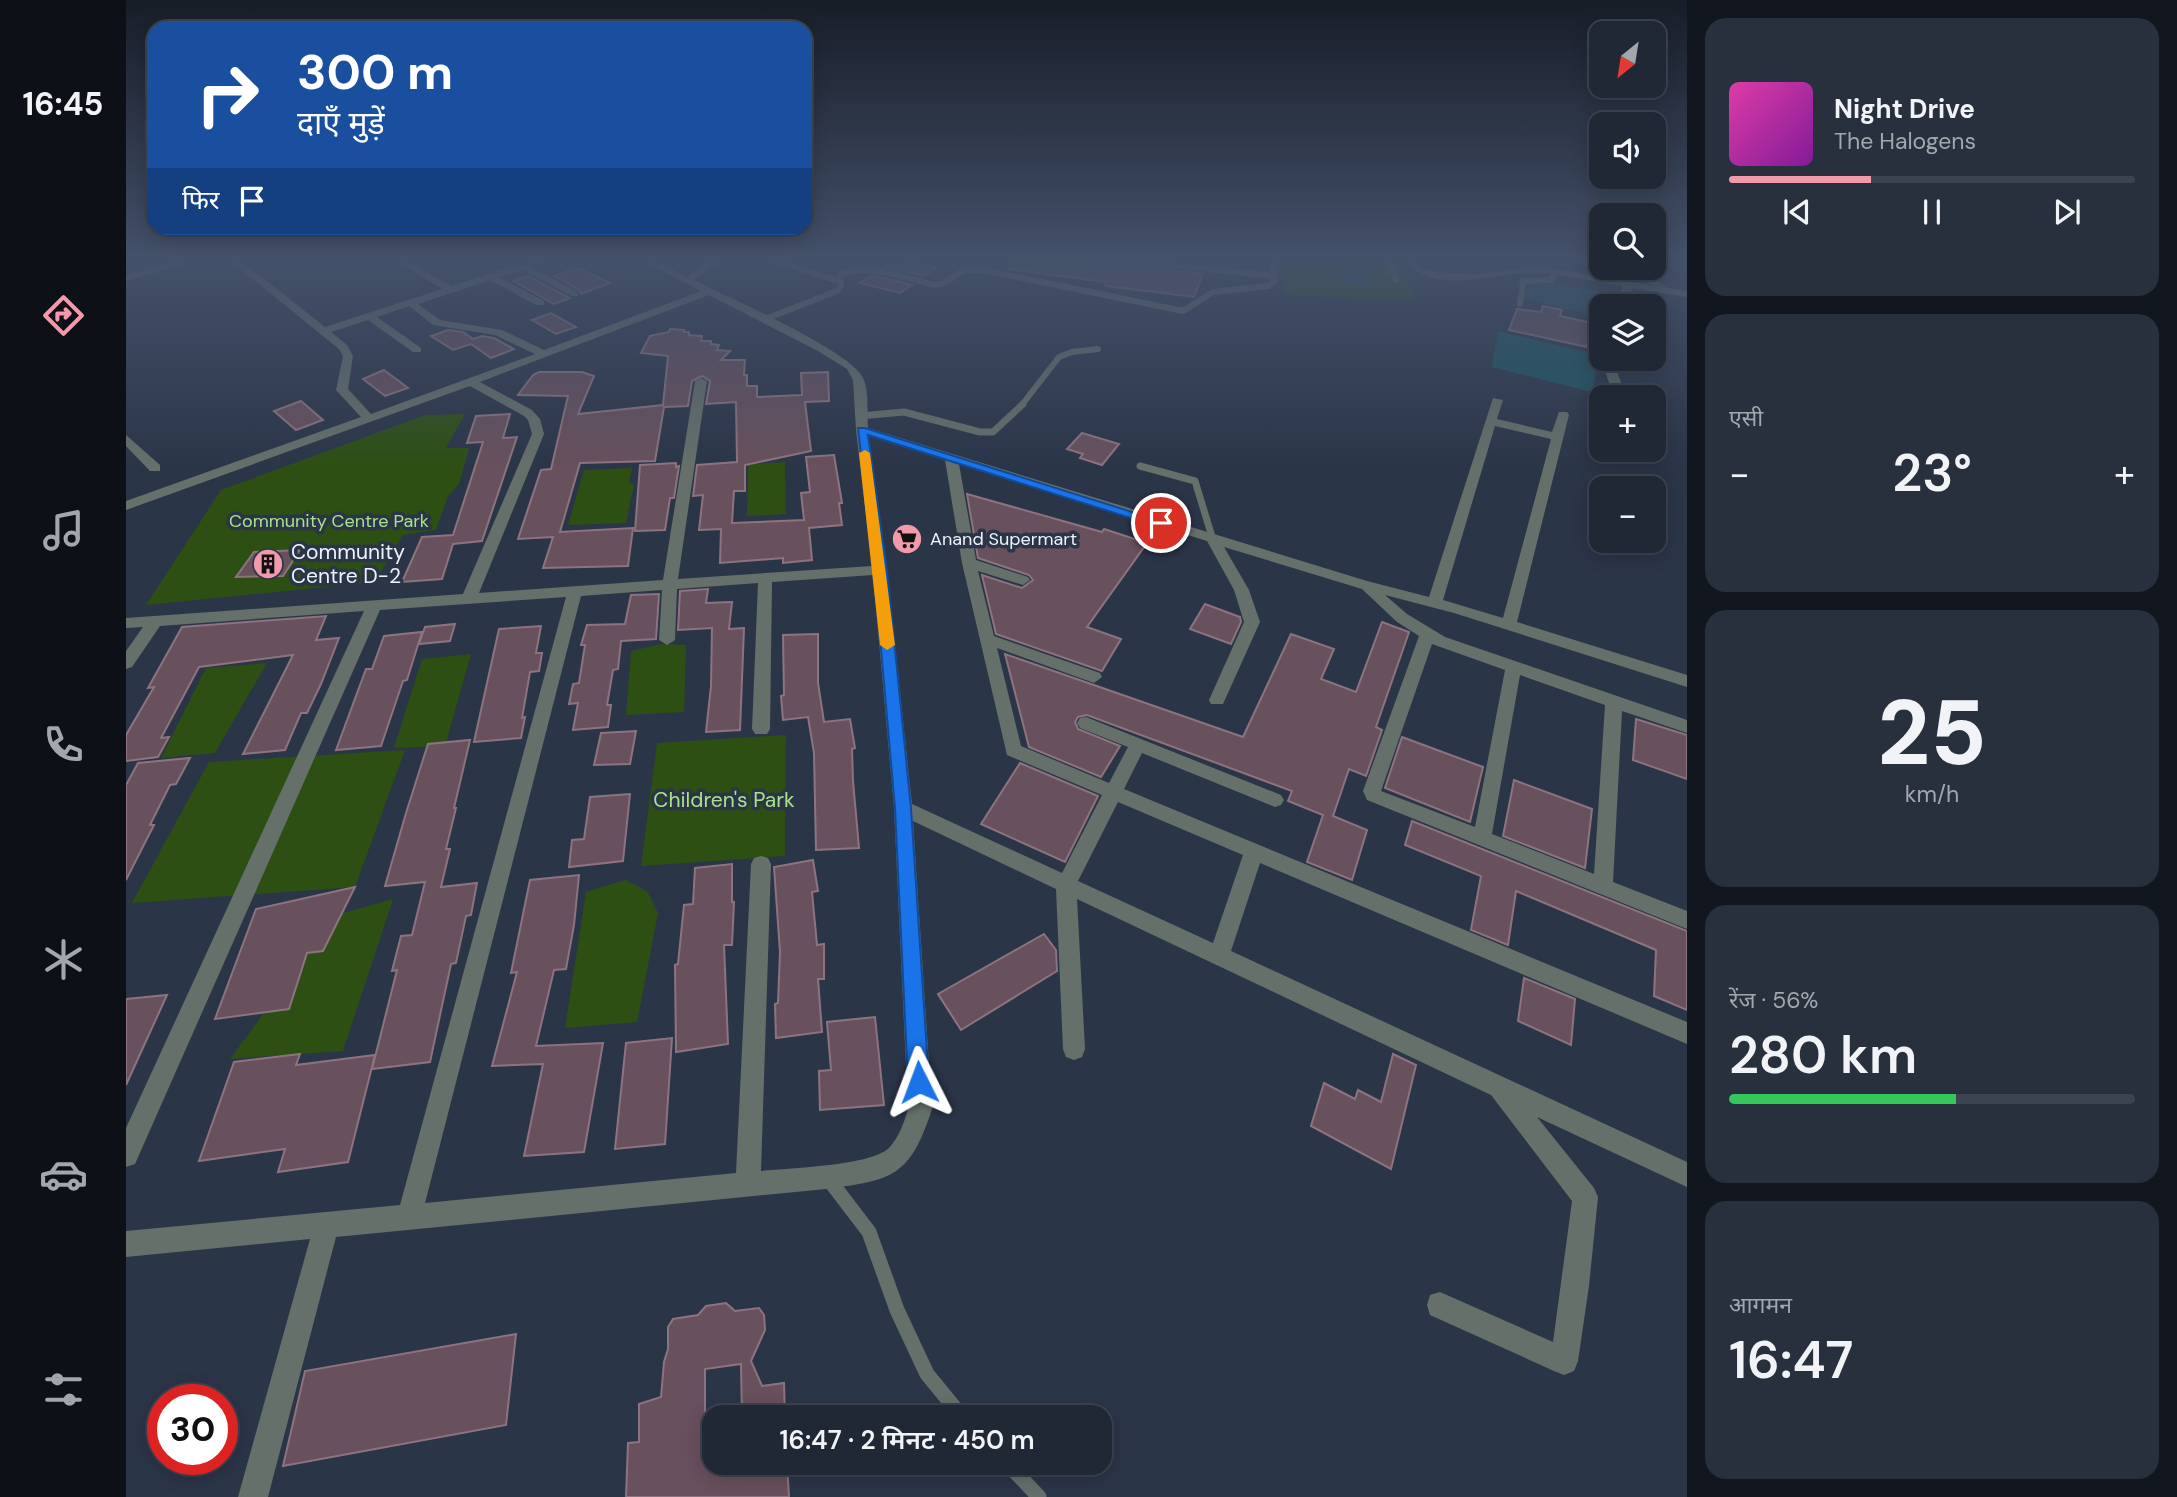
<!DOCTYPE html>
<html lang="hi">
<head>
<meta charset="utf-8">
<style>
	body { margin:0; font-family:"DM Sans","Noto Sans Devanagari",sans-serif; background:#28303e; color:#f1f3f6; height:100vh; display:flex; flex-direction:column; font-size:26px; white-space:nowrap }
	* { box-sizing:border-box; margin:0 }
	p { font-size:23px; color:#a2a6ad }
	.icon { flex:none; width:38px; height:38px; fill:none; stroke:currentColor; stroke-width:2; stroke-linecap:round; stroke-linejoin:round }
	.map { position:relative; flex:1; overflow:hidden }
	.side { display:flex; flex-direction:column; gap:18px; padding:18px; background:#12161e; width:490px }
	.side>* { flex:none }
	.guide { position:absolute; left:21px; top:21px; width:665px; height:214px; border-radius:21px; box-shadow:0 4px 18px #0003,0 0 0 2px #3d4451; background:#1a4fa0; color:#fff; overflow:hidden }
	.needle { width:46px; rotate:210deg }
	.buttons { position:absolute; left:1463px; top:21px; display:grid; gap:14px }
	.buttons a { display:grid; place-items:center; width:77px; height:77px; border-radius:14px; background:#202836; box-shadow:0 4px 18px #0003,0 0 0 2px #3d4451; font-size:35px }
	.speed { position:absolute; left:21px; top:1384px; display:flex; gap:14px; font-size:35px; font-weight:700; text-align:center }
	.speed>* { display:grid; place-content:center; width:91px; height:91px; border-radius:50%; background:#202836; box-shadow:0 4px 18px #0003,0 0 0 2px #3d4451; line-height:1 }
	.speed .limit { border:10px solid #d22; background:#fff; color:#111 }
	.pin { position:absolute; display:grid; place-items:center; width:60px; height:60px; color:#fff; margin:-30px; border:4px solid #fff; border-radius:50%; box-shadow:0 2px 7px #0007 }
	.me { position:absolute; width:77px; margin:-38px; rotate:357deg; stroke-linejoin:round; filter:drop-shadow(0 0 5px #0008) }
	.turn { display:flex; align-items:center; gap:24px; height:147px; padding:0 35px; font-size:32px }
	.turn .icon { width:91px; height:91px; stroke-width:2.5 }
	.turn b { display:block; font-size:49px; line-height:60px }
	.then { display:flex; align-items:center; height:66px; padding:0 35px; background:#0003; gap:14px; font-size:26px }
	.big { font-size:52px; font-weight:600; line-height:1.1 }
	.side .tile { flex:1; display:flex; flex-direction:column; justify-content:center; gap:10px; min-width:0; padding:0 24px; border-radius:21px; background:#28303e }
	.side .dial { align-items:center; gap:0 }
	.dial b { font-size:91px; line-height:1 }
	.song { display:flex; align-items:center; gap:21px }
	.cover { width:84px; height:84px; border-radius:10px; background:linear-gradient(135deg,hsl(320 70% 55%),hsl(290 70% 35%)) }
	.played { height:7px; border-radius:4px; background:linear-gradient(90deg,#f29aac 35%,#3d4451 35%) }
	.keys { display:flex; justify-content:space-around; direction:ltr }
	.heat { display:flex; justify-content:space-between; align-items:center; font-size:38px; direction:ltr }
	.charge { height:10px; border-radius:5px; background:linear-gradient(90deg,#34c759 56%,#3d4451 0) }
	.trip { position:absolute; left:576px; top:1405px; width:410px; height:70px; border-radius:21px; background:#202836; box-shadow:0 4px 18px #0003,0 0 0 2px #3d4451; font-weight:600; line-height:70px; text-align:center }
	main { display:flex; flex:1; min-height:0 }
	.dock { display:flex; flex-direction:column; width:126px; justify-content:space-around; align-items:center; background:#0d1016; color:#a2a6ad }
	.dock .icon { width:49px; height:49px }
	.dock .selected { color:#f29aac }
	.dock b { font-size:32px; color:#f1f3f6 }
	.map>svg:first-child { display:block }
	.green { fill:#2d4f14 }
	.water { fill:#19545e }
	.building { fill:#68505c; stroke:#8d7380; stroke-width:2 }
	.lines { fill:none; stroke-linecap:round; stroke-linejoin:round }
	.lane-far2 { stroke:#65706a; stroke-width:6 }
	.lane-far1 { stroke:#65706a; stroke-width:7 }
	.lane { stroke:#65706a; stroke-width:15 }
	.street { fill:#65706a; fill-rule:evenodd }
	.route { fill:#1a73e8; stroke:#114b97; stroke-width:2 }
	.slow { fill:#f59e0b }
	.labels { text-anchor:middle; stroke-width:7; stroke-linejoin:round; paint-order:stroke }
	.far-park-label { font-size:18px; fill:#a9e288; stroke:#2b3548 }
	.far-poi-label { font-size:18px; fill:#eef3fd; stroke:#2b3548; text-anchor:start }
	.poi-label { font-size:21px; fill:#eef3fd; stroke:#2b3548; text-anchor:start }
	.park-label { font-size:21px; fill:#a9e288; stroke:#2b3548 }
</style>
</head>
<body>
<main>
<nav class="dock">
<b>16:45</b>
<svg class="icon selected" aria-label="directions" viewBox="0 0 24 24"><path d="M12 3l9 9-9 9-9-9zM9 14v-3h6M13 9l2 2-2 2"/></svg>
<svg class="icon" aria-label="music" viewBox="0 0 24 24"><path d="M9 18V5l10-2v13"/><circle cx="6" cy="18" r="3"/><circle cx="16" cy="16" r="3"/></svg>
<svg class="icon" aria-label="phone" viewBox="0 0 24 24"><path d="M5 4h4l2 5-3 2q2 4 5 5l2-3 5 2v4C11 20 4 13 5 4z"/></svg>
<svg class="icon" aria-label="climate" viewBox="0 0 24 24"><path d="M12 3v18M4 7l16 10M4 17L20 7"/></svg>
<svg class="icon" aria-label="car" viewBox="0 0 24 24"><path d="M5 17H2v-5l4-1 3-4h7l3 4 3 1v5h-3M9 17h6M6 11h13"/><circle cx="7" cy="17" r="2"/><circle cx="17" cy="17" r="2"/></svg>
<svg class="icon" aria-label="filters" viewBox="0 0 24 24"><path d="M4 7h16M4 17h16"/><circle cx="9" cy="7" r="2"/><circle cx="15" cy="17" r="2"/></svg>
</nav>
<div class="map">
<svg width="1561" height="1497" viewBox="0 0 1561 1497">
	<rect width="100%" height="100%" fill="#2b3548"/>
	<g class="green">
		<path d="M1157 259H1273L1289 301 1157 295Z"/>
		<path d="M339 414 320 448H343L333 484 322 496 310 530 277 535 249 582 20 605 95 490 299 415Z"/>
		<path d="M659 462 660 514 621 516 622 464Z"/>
		<path d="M506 468 503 483 508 484 500 523 442 525 458 470Z"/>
		<path d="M535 644 560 645 558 712 500 715 505 651Z"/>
		<path d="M345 654 319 746 268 748 296 659Z"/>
		<path d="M141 663 89 753 35 758 80 668Z"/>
		<path d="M660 735 659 856 515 866 531 743Z"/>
		<path d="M279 750 229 887 6 903 83 762Z"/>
		<path d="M499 880 521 891 532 913 511 1022 439 1028 460 892Z"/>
		<path d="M267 899 217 1051 104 1059 210 915Z"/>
	</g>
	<g class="water">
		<path d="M1215 266 1241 268 1244 286 1217 284Z"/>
		<path d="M1406 283 1433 284 1481 293 1469 316 1395 298Z"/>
		<path d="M1372 331 1473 355 1466 392 1366 367Z"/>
	</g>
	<g class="building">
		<path d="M883 259H961L1077 274 1068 297 979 286 980 282 888 270 882 269Z"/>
		<path d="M784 261 810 268 798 276 759 267 764 264 776 267Z"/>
		<path d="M452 268 484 283 455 294 453 290 428 276Z"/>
		<path d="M402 276 444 298 428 304 387 281Z"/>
		<path d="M744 276 759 278 786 285 774 293 734 283Z"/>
		<path d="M1417 306 1436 310 1434 316 1466 323 1461 347 1383 330 1391 309 1415 312Z"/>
		<path d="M425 313 450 327 430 334 406 320Z"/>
		<path d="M544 329 558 330V332H563V335L576 336 575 341H585V344L593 345 591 350 604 351 595 360H619L618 375H621V386H631V397L676 395 675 373 702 372 703 401 679 402 685 451 619 465V491H608L606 523 678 520 675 493 684 492 680 457 708 455 716 503H713L716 525 683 528 686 560 657 563V558L594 563 595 529 573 530 577 495 567 496 571 465 611 462 610 402 580 404 584 381 576 376 566 381 562 406 538 407 529 461 454 463 434 532 507 528 502 566 417 568 427 537 392 539 415 470 425 469 442 396 392 395 407 375 413 372H456L468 376 452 414 537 405 542 356 515 353 524 336 543 332Z"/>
		<path d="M322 330 337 332 347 339 356 336 368 338 388 349 365 358 345 344 327 350 305 336Z"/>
		<path d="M258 370 282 388 259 396 237 379Z"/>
		<path d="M175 401 197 420 170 430 148 411Z"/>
		<path d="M384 414 377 438 391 437 356 541 327 544 316 579 276 582 296 537 327 535 357 442 341 443 350 416Z"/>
		<path d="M956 433 993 444 976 465 954 458 957 454 941 449Z"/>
		<path d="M550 463V467L553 466 548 498H544L539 530 509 531 514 465Z"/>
		<path d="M841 494 976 532 978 529 1021 543 961 627 995 639 976 671 870 634 856 575 896 588 907 580 903 575 852 558Z"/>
		<path d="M174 550 157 576 110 577 128 552Z"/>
		<path d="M582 589 580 603 606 602 603 629 618 628 614 730 580 732 585 686 586 628 552 630 554 591Z"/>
		<path d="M533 594 530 639 495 641 492 669 487 670 481 705H485L482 727 447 730 452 703 443 704 447 684 453 683 459 645H455L461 625 499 624 505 595Z"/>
		<path d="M1079 604 1114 617 1115 622 1105 644 1064 629Z"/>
		<path d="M200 616 190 640 213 638 195 684 181 713H175L159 750 117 754 167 655 73 667 35 738 43 737 32 757 0 761V735L28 687 22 688 56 627Z"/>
		<path d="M1256 622 1283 632 1250 727 1256 730 1240 776 1223 769 1207 816 1241 830 1226 880 1181 862 1197 815 1162 801 1166 791 961 715 952 717 949 722 952 729 994 746 975 777 903 747 879 654 1117 737 1165 634 1208 649 1195 679 1230 692Z"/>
		<path d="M329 624 324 641 293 644 299 627Z"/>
		<path d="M415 626 410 653H416L413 671 404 672 396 718 399 717 395 738 348 742 373 629Z"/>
		<path d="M296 632 281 680 277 681 255 746 210 750 240 669H246L258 636Z"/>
		<path d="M692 634V683L698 722 724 719 729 748 726 749 727 781 733 848 690 850 688 753 682 717 657 720 655 696 658 695 657 635Z"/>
		<path d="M1510 719 1561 735V779L1507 760Z"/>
		<path d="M510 731 504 764 468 765 475 733Z"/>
		<path d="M1276 737 1357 767 1344 822 1259 788Z"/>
		<path d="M344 740 328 808H330L320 849H324L315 887 351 883 345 915 340 916 330 963 325 964 304 1062 246 1069 271 970 266 971 275 936 286 935 299 882 259 886 280 813 302 744Z"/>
		<path d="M64 758 50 784 44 785 24 825H28L0 880V785L12 763Z"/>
		<path d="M894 763 972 796 939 862 855 824Z"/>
		<path d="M1388 780 1466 809 1459 868 1377 836Z"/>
		<path d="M504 794 497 861 443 867 446 840 458 839 464 797Z"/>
		<path d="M1286 821 1561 931V1010L1528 996 1530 950 1390 891 1382 945 1345 930 1355 876 1279 845Z"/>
		<path d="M687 860 692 891 686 892 691 945 698 944V979H692L696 1032 650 1038 649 1004 652 1003 654 952 648 867Z"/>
		<path d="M606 864V902H608L606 945H598L602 1044 550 1052 549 965 552 964 558 905 567 904 569 868Z"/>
		<path d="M453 875 448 925 440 969 428 970 410 1046 477 1043 458 1152 398 1156 417 1064 366 1066 391 972 385 973 404 880Z"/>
		<path d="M229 887 197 951 181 953 163 1009 89 1019 130 909Z"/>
		<path d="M918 934 930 950 931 971 835 1030 812 994Z"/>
		<path d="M1398 978 1449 999 1445 1045 1392 1021Z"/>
		<path d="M41 995 0 1085V999Z"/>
		<path d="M749 1017 758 1105 694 1110 693 1071 705 1070 701 1022Z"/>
		<path d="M546 1038 539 1144 489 1149 500 1043Z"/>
		<path d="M174 1054 170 1065 249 1055 222 1162 152 1172 159 1149 73 1161 108 1062Z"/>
		<path d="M1267 1054 1290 1065 1265 1169 1185 1126 1198 1083 1229 1099 1232 1090 1255 1102Z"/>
		<path d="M600 1303 609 1311 633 1308 638 1315 639 1330 625 1361 636 1386 658 1383 659 1418H616L615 1364 579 1369V1466L600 1463H661L663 1497H500L502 1443 513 1442V1404L535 1397 538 1362 542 1349V1327L547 1319 572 1315 580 1306Z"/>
		<path d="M390 1334 380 1425 157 1466 179 1371Z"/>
	</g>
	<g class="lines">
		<g class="lane-far2">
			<path d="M645 259 712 281"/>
			<path d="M991 259 1148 276"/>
			<path d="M1263 259 1270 280"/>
			<path d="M1505 268 1541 291"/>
			<path d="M1394 304 1397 281 1425 280 1430 272"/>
			<path d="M639 319 711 291 715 286 713 276C734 261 784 279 809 285L816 284 838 270H858L1057 311 1087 292 1143 286 1148 281 1147 259"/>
			<path d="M895 406 933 357 946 352 972 349"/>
		</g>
		<g class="lane-far1">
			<path d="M734 416 778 412 854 432H867L897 404"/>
			<path d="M1014 466 1069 481 1087 540"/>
		</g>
		<g class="lane">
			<path d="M701 1177 743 1232 771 1310 801 1374 837 1418"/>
			<path d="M881 1463 913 1497"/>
		</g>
		<g class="street">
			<path d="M57 259H72L0 281V275Z"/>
			<path d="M102 259H113L199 327 316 289 268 259H279L325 286 411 259H425L405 267 452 292V296H446L397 270 373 277 418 301V305H410L364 280 292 304 314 320 376 330 418 350 575 291 514 259H526L561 277 584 259H595L568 280C599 296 729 352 738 380 743 393 741 413 742 428L1241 581 1303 597 1367 398 1377 400 1371 419 1426 432 1433 412H1441L1443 415 1391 622 1561 675V687L1328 613 1259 595 1281 614 1319 637 1561 720V733L1496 711 1487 882 1561 911V929L1241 800 1237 791 1293 636 1271 622 1236 589 1098 547 1123 590 1134 622 1097 704H1085L1083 700 1118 622 1108 590 1081 541 833 464 850 560 902 577 904 580 897 585 852 571 868 636 974 673 976 677 968 683 871 648 895 746 983 783 1002 747 954 728 951 723 954 718 960 717 1155 795 1158 800 1155 805 1149 807 1016 753 998 789 1561 1022V1044L1134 863 1105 951 1561 1162V1187L1411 1117 1468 1188 1472 1197 1463 1286 1452 1361 1448 1371 1438 1375 1428 1371 1304 1315 1301 1305 1304 1295 1314 1292 1427 1342 1446 1201 1365 1095 951 899 959 1049 956 1057 948 1060 940 1057 937 1049 930 889 787 821 806 1109C784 1177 767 1180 700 1189L210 1237 142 1497H112L184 1239 0 1257V1231L274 1205 440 597 254 610 9 1164 0 1167V1128L238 611 34 626 6 667 0 669V651L17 627 0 628V618L337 594 406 434 402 420 398 416 344 386 0 510V501L235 417 210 390 217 356 213 349ZM583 295 692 351 721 369 727 380 730 430 746 566 552 579 581 381 575 378 569 381 537 580 353 593 418 434 414 419 406 410 354 382ZM283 306 307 325 369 335 409 354 245 414 222 389 227 356 221 345 205 332 242 320 287 352H295V348L251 317ZM1369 426 1425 439 1377 618 1317 600ZM743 436 819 460 836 563 881 755 976 795 936 873 786 804 761 570ZM747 575 768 808 782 1109C778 1123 773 1137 763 1148 744 1166 663 1168 635 1171L645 864 642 858 635 856 628 858 625 864 610 1173 299 1203 455 596 536 590 533 640 541 645 549 640 551 589 632 583 626 729 629 734H641L644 729 646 582ZM1306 644 1379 670 1349 827 1255 791ZM1394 675 1479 705 1468 874 1366 834ZM992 802 1117 855 1087 943 952 881Z"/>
			<path d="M1276 259H1286L1296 269 1307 272 1353 274 1414 267 1561 291V297L1506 288 1502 306H1492L1496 286C1470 282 1443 275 1416 273 1372 270 1311 299 1276 259Z"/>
			<path d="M1481 359H1491V371L1500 397H1488L1479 371Z"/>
			<path d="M0 435 34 465V471H24L0 446Z"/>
		</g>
	</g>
	<linearGradient id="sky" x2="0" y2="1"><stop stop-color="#181d28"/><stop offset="0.55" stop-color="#44516a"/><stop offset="1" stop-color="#44516a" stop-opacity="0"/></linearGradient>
	<rect width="1561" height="469" fill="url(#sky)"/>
	<path class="route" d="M732 428H739L1041 523 1035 527 1030 526 742 435 761 570 785 808 803 1082 800 1089 793 1092 785 1089 782 1082 769 808 748 570Z"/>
	<path class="slow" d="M739 450 744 453 769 645 761 650 754 645 733 453Z"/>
	<defs>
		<g id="supermarket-disc" transform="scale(1.575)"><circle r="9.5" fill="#f29aac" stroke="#2b3548"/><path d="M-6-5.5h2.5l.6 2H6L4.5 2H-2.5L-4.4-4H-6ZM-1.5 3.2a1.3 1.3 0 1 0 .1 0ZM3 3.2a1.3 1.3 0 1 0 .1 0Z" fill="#111"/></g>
		<g id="building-disc" transform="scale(1.575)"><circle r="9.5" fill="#f29aac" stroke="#2b3548"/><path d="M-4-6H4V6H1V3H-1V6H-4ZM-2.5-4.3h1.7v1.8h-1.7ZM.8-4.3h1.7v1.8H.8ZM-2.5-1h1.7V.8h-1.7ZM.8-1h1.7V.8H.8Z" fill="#111"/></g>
	</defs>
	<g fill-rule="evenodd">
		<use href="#supermarket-disc" x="781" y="539"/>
		<use href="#building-disc" x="142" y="564"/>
	</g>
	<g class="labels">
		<g class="far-park-label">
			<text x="203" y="527">Community Centre Park</text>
		</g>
		<g class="far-poi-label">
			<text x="804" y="545">Anand Supermart</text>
		</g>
		<g class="poi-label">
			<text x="165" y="559">Community<tspan x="165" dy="24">Centre D-2</tspan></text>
		</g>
		<g class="park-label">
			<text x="598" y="807">Children's Park</text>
		</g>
	</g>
</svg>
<div class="buttons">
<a><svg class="needle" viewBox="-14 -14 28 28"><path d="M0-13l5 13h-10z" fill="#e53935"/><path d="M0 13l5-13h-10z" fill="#a2a6ad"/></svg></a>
<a><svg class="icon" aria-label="sound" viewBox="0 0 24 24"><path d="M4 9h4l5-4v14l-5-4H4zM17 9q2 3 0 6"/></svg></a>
<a><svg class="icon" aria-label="search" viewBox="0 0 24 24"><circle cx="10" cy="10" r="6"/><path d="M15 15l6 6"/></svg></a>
<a><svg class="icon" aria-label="layers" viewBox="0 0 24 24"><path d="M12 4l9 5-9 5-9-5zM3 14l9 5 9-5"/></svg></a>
<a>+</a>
<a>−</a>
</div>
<div class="speed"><div class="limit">30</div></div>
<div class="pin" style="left:1035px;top:523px;background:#d93025"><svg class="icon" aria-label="arrive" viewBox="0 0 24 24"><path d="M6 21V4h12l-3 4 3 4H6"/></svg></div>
<svg class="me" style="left:793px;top:1082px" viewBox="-20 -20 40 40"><path d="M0-17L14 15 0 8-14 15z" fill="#1a73e8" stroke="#fff" stroke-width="4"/></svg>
<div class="trip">16:47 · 2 मिनट · 450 m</div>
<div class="guide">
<div class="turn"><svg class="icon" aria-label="right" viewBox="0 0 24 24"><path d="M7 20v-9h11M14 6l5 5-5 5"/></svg><div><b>300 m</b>दाएँ मुड़ें</div></div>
<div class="then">फिर<svg class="icon" aria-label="arrive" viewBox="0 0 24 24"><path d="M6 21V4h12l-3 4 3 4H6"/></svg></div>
</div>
</div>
<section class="side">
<div class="tile">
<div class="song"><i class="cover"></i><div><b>Night Drive</b><p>The Halogens</p></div></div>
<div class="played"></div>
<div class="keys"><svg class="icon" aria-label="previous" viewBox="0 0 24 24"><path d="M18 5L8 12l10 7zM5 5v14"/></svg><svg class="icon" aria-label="pause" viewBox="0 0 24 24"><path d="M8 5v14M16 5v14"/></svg><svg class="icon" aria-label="next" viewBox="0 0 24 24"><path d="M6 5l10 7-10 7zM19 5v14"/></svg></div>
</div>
<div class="tile"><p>एसी</p>
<div class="heat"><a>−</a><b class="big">23°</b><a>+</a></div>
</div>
<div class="tile dial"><b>25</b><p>km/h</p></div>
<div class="tile"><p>रेंज · 56%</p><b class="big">280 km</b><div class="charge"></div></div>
<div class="tile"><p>आगमन</p><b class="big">16:47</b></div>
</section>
</main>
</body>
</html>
